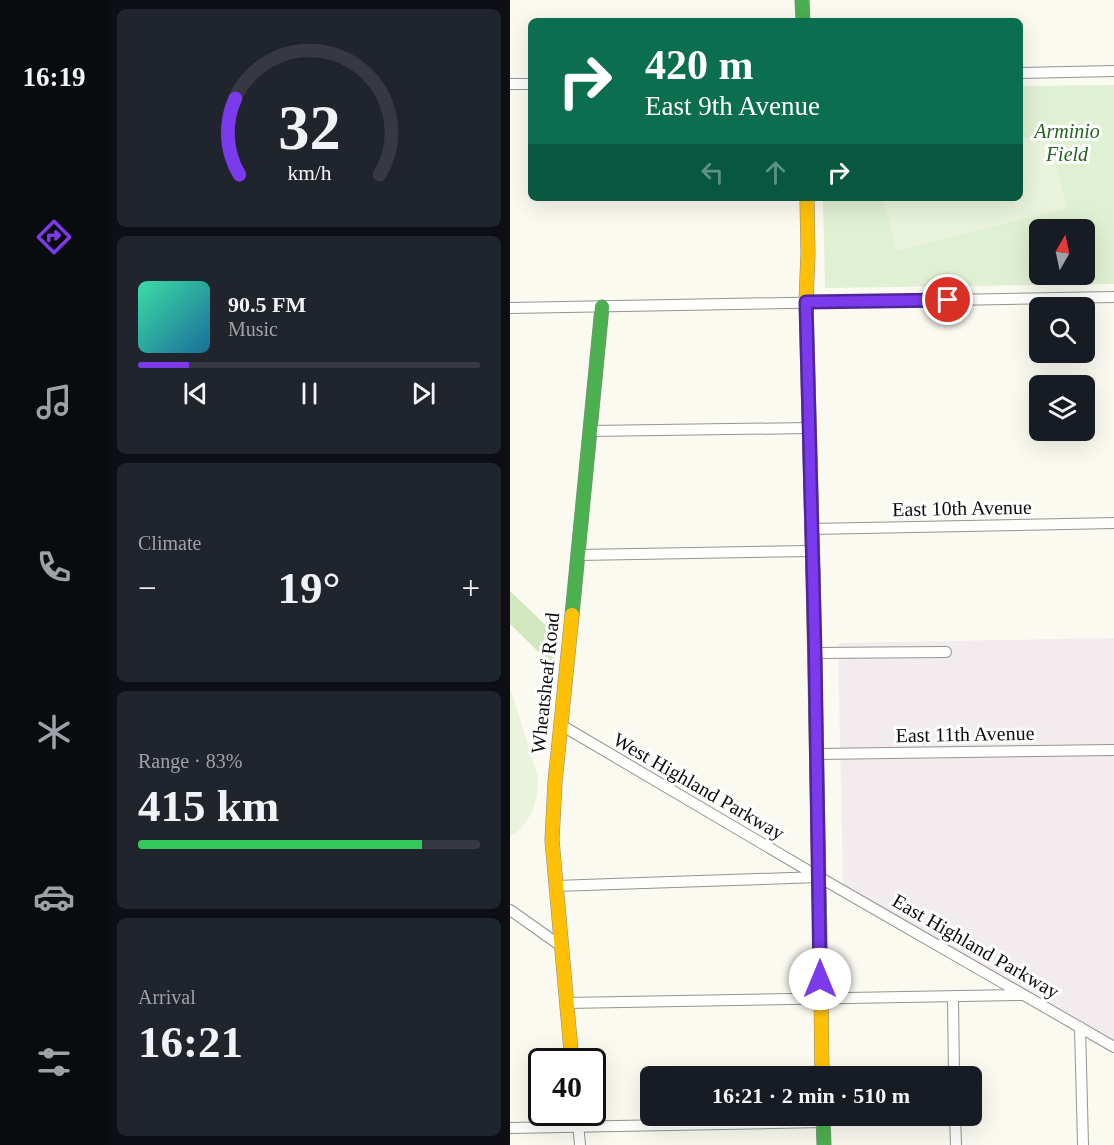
<!DOCTYPE html>
<html lang="en">
<head>
<meta charset="utf-8">
<style>
	body { margin:0; font-family:Georgia,serif; background:#20242c; color:#f1f3f6; height:100vh; display:flex; flex-direction:column; font-size:22px; white-space:nowrap }
	* { box-sizing:border-box; margin:0 }
	p { font-size:20px; color:#9ea1a6 }
	.icon { flex:none; width:33px; height:33px; fill:none; stroke:currentColor; stroke-width:2; stroke-linecap:round; stroke-linejoin:round }
	.map { position:relative; flex:1; overflow:hidden }
	.details { display:flex; flex-direction:column; gap:9px; padding:9px; background:#0d0f14; width:402px }
	.details>* { flex:none }
	.banner { position:absolute; left:18px; top:18px; width:495px; height:183px; border-radius:9px; box-shadow:0 6px 24px #0002; background:#0b6e4f; color:#fff; overflow:hidden }
	.needle { width:39px; rotate:9deg }
	.buttons { position:absolute; left:519px; top:219px; display:grid; gap:12px }
	.buttons a { display:grid; place-items:center; width:66px; height:66px; border-radius:9px; background:#171b24; box-shadow:0 6px 24px #0002; font-size:30px }
	.speed { position:absolute; left:18px; top:1048px; display:flex; gap:12px; font-size:30px; font-weight:700; text-align:center }
	.speed>* { display:grid; place-content:center; width:78px; height:78px; border-radius:50%; background:#171b24; box-shadow:0 6px 24px #0002; line-height:1 }
	.speed .limit { border:3px solid #111; border-radius:9px; background:#fff; color:#111 }
	.pin { position:absolute; display:grid; place-items:center; width:51px; height:51px; color:#fff; margin:-26px; border:3px solid #fff; border-radius:50%; box-shadow:0 2px 6px #0007 }
	.me { position:absolute; width:66px; margin:-33px; rotate:0deg; stroke-linejoin:round; filter:drop-shadow(0 0 4px #0008) }
	.turn { display:flex; align-items:center; gap:21px; height:126px; padding:0 18px; font-size:27px }
	.turn .icon { width:78px; height:78px; stroke-width:2.5 }
	.turn b { display:block; font-size:42px; line-height:51px }
	.lanes { display:flex; align-items:center; height:57px; padding:0 18px; background:#0003; justify-content:center; gap:30px; direction:ltr }
	.lanes .off { opacity:.35 }
	.big { font-size:45px; font-weight:800; line-height:1.1 }
	.details .card { flex:1; display:flex; flex-direction:column; justify-content:center; gap:9px; min-width:0; padding:0 21px; border-radius:9px; background:#20242c }
	.details .dial { align-items:center; gap:0 }
	.dial svg { height:156px; overflow:visible; fill:none; stroke:#363941; stroke-width:7; stroke-linecap:round; text-anchor:middle }
	.dial text { fill:#f1f3f6; stroke:none }
	.song { display:flex; align-items:center; gap:18px }
	.cover { width:72px; height:72px; border-radius:9px; background:linear-gradient(135deg,hsl(160 70% 55%),hsl(200 70% 35%)) }
	.played { height:6px; border-radius:3px; background:linear-gradient(90deg,#7c3aed 15%,#363941 15%) }
	.keys { display:flex; justify-content:space-around; direction:ltr }
	.heat { display:flex; justify-content:space-between; align-items:center; font-size:33px; direction:ltr }
	.charge { height:9px; border-radius:4px; background:linear-gradient(90deg,#34c759 83%,#363941 0) }
	.trip { position:absolute; left:130px; top:1066px; width:342px; height:60px; border-radius:9px; background:#171b24; box-shadow:0 6px 24px #0002; font-weight:800; line-height:60px; text-align:center }
	main { display:flex; flex:1; min-height:0 }
	.tab-bar { display:flex; flex-direction:column; width:108px; justify-content:space-around; align-items:center; background:#090b0e; color:#9ea1a6 }
	.tab-bar .icon { width:42px; height:42px }
	.tab-bar .current { color:#7c3aed }
	.tab-bar b { font-size:27px; color:#f1f3f6 }
	.map>svg:first-child { display:block }
	.industrial { fill:#f3ecee }
	.green { fill:#e0f0d2; fill-rule:evenodd }
	.forest { fill:#d0e7c0 }
	.pitch { fill:#eaf4dc }
	.lines { fill:none; stroke-linecap:round; stroke-linejoin:round }
	.street-casing { stroke:#949490; stroke-width:12 }
	.fast-casing { stroke:#8b8a86; stroke-width:15 }
	.slow-casing { stroke:#8b8a86; stroke-width:15 }
	.street { stroke:#fefefd; stroke-width:10 }
	.fast { stroke:#4caf50; stroke-width:14 }
	.slow { stroke:#ffc107; stroke-width:14 }
	.route-casing { stroke:#51269a; stroke-width:15 }
	.route { stroke:#7c3aed; stroke-width:10 }
	.labels { text-anchor:middle; stroke-width:6; stroke-linejoin:round; paint-order:stroke }
	.park-label { font-size:20px; font-style:italic; fill:#24631f; stroke:#fff }
	.street-label { font-size:20px; fill:#0d0d0d; stroke:#fff }
</style>
</head>
<body>
<main>
<nav class="tab-bar">
<b>16:19</b>
<svg class="icon current" aria-label="directions" viewBox="0 0 24 24"><path d="M12 3l9 9-9 9-9-9zM9 14v-3h6M13 9l2 2-2 2"/></svg>
<svg class="icon" aria-label="music" viewBox="0 0 24 24"><path d="M9 18V5l10-2v13"/><circle cx="6" cy="18" r="3"/><circle cx="16" cy="16" r="3"/></svg>
<svg class="icon" aria-label="phone" viewBox="0 0 24 24"><path d="M5 4h4l2 5-3 2q2 4 5 5l2-3 5 2v4C11 20 4 13 5 4z"/></svg>
<svg class="icon" aria-label="climate" viewBox="0 0 24 24"><path d="M12 3v18M4 7l16 10M4 17L20 7"/></svg>
<svg class="icon" aria-label="car" viewBox="0 0 24 24"><path d="M5 17H2v-5l4-1 3-4h7l3 4 3 1v5h-3M9 17h6M6 11h13"/><circle cx="7" cy="17" r="2"/><circle cx="17" cy="17" r="2"/></svg>
<svg class="icon" aria-label="filters" viewBox="0 0 24 24"><path d="M4 7h16M4 17h16"/><circle cx="9" cy="7" r="2"/><circle cx="15" cy="17" r="2"/></svg>
</nav>
<section class="details">
<div class="card dial"><svg viewBox="0 0 100 80">
<path d="M14 69A42 42 0 1 1 86 69"/>
<path d="M14 69A42 42 0 0 1 12 30" stroke="#7c3aed"/>
<text x="50" y="56" font-size="32" font-weight="700">32</text>
<text x="50" y="72" font-size="11">km/h</text>
</svg></div>
<div class="card">
<div class="song"><i class="cover"></i><div><b>90.5 FM</b><p>Music</p></div></div>
<div class="played"></div>
<div class="keys"><svg class="icon" aria-label="previous" viewBox="0 0 24 24"><path d="M18 5L8 12l10 7zM5 5v14"/></svg><svg class="icon" aria-label="pause" viewBox="0 0 24 24"><path d="M8 5v14M16 5v14"/></svg><svg class="icon" aria-label="next" viewBox="0 0 24 24"><path d="M6 5l10 7-10 7zM19 5v14"/></svg></div>
</div>
<div class="card"><p>Climate</p>
<div class="heat"><a>−</a><b class="big">19°</b><a>+</a></div>
</div>
<div class="card"><p>Range · 83%</p><b class="big">415 km</b><div class="charge"></div></div>
<div class="card"><p>Arrival</p><b class="big">16:21</b></div>
</section>
<div class="map">
<svg width="604" height="1145" viewBox="0 0 604 1145">
	<rect width="100%" height="100%" fill="#fbfaf1"/>
	<path class="industrial" d="M604 638V1047L333 887 328 643Z"/>
	<path class="green" d="M604 85V284L315 288 313 198H510V86ZM530 230H574V274H530Z"/>
	<path class="forest" d="M0 591 46 635 45 668 0 624Z"/>
	<g class="pitch">
		<path d="M537 132 557 208 387 251 373 198H510V139Z"/>
		<path d="M0 687 28 777C29 801 21 823 0 837Z"/>
	</g>
	<g class="lines">
		<g class="street-casing">
			<g id="street">
				<path d="M510 73 604 71"/>
				<path d="M0 84H21"/>
				<path d="M0 308 604 297"/>
				<path d="M79 431 298 428"/>
				<path d="M301 529 604 523"/>
				<path d="M68 555 301 551"/>
				<path d="M305 653 436 652"/>
				<path d="M51 725 309 877 604 1047"/>
				<path d="M307 754 604 750"/>
				<path d="M45 886 309 877"/>
				<path d="M0 910 51 946"/>
				<path d="M443 997 444 1077"/>
				<path d="M56 1003 513 995"/>
				<path d="M570 1027 573 1145"/>
				<path d="M67 1113 70 1145"/>
				<path d="M445 1116 446 1145"/>
				<path d="M0 1128 314 1122"/>
			</g>
		</g>
		<g class="fast-casing">
			<g id="fast">
				<path d="M292 0 293 21"/>
				<path d="M303 572 311 991"/>
				<path d="M62 615 92 307"/>
				<path d="M313 1116 314 1145"/>
			</g>
		</g>
		<g class="slow-casing">
			<g id="slow">
				<path d="M297 198 298 254 296 302 303 572"/>
				<path d="M62 615 45 782 42 840 62 1062"/>
				<path d="M311 991 312 1077"/>
			</g>
		</g>
		<use href="#street" class="street"/>
		<use href="#fast" class="fast"/>
		<use href="#slow" class="slow"/>
	</g>
	<g class="lines">
		<g class="route-casing">
			<path id="route" d="M310 979 305 653 296 302 438 300"/>
		</g>
		<use href="#route" class="route"/>
	</g>
	<g class="labels">
		<g class="park-label">
			<text x="557" y="138">Arminio<tspan x="557" dy="23">Field</tspan></text>
		</g>
		<g class="street-label">
			<text transform="translate(452 508) rotate(-1)" y="7">East 10th Avenue</text>
			<text transform="translate(35 683) rotate(-84)" y="7">Wheatsheaf Road</text>
			<text transform="translate(455 734) rotate(-1)" y="7">East 11th Avenue</text>
			<text transform="translate(189 786) rotate(30)" y="7">West Highland Parkway</text>
			<text transform="translate(466 946) rotate(30)" y="7">East Highland Parkway</text>
		</g>
	</g>
</svg>
<div class="buttons">
<a><svg class="needle" viewBox="-14 -14 28 28"><path d="M0-13l5 13h-10z" fill="#e53935"/><path d="M0 13l5-13h-10z" fill="#9ea1a6"/></svg></a>
<a><svg class="icon" aria-label="search" viewBox="0 0 24 24"><circle cx="10" cy="10" r="6"/><path d="M15 15l6 6"/></svg></a>
<a><svg class="icon" aria-label="layers" viewBox="0 0 24 24"><path d="M12 4l9 5-9 5-9-5zM3 14l9 5 9-5"/></svg></a>
</div>
<div class="speed"><div class="limit">40</div></div>
<div class="pin" style="left:438px;top:300px;background:#d93025"><svg class="icon" aria-label="arrive" viewBox="0 0 24 24"><path d="M6 21V4h12l-3 4 3 4H6"/></svg></div>
<svg class="me" style="left:310px;top:979px" viewBox="-20 -20 40 40"><circle r="19" fill="#fff"/><path d="M0-13L10 11 0 6-10 11z" fill="#7c3aed"/></svg>
<div class="trip">16:21 · 2 min · 510 m</div>
<div class="banner">
<div class="turn"><svg class="icon" aria-label="right" viewBox="0 0 24 24"><path d="M7 20v-9h11M14 6l5 5-5 5"/></svg><div><b>420 m</b>East 9th Avenue</div></div>
<div class="lanes"><svg class="icon off" aria-label="left" viewBox="0 0 24 24"><path d="M17 20v-9H6M10 6l-5 5 5 5"/></svg><svg class="icon off" aria-label="ahead" viewBox="0 0 24 24"><path d="M12 20V5M6 11l6-6 6 6"/></svg><svg class="icon" aria-label="right" viewBox="0 0 24 24"><path d="M7 20v-9h11M14 6l5 5-5 5"/></svg></div>
</div>
</div>
</main>
</body>
</html>
